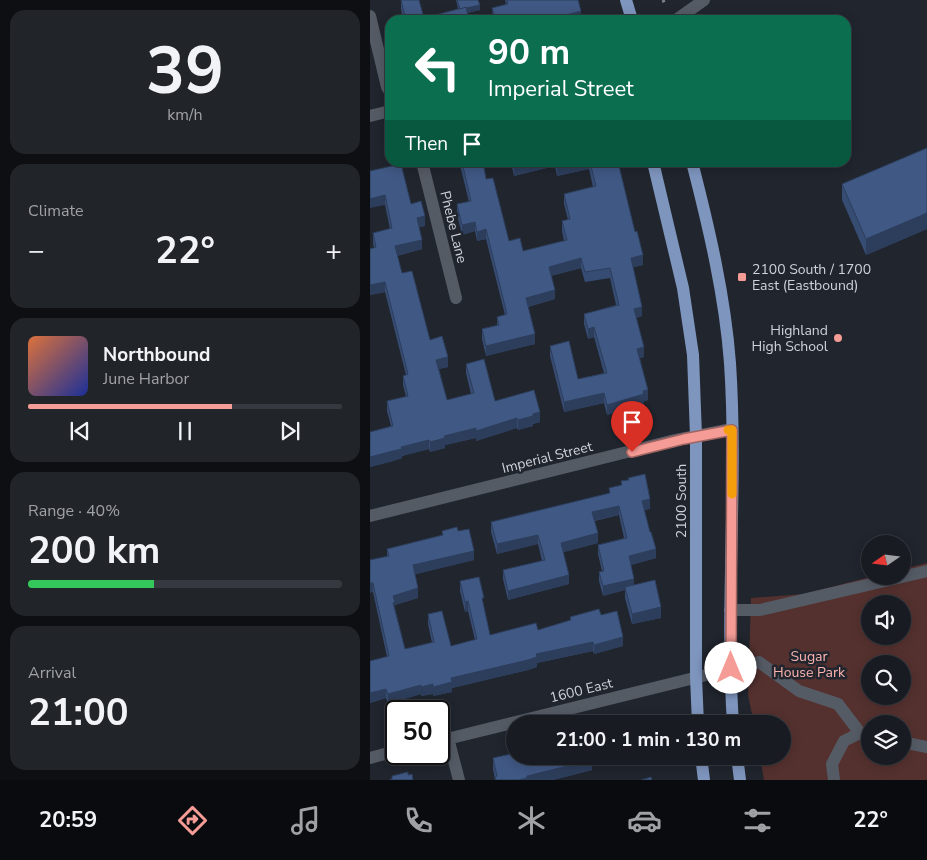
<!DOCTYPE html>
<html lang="en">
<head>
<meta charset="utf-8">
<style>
	body { margin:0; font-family:"Nunito Sans",sans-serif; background:#21252a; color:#f1f3f6; height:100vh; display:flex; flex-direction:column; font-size:19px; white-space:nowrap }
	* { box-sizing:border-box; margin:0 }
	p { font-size:16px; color:#9fa1a5 }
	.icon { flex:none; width:28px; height:28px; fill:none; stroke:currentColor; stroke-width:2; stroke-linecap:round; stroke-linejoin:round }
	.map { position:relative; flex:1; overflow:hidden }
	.sheet { display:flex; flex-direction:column; gap:10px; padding:10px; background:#0d0f13; width:370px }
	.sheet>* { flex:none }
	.top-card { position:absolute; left:15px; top:15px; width:466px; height:152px; border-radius:15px; box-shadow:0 2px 12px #0003,0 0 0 1px #363a40; background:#0b6e4f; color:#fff; overflow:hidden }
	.needle { width:32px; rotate:256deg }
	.fabs { position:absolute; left:491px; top:535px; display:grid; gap:10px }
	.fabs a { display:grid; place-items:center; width:50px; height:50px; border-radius:50%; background:#181c22; box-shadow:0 2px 12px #0003,0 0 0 1px #363a40; font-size:25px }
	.speed { position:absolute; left:15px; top:700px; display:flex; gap:10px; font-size:25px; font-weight:700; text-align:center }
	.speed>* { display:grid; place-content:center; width:65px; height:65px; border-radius:50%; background:#181c22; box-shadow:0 2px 12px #0003,0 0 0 1px #363a40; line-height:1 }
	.speed .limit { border:2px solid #111; border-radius:8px; background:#fff; color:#111 }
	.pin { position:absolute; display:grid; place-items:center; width:42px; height:42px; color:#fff; margin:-51px -21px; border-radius:50% 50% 50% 0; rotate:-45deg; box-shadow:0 0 5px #0007 }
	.pin .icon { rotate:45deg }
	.me { position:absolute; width:55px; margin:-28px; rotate:0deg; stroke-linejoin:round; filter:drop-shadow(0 0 4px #0008) }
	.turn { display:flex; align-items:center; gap:18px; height:105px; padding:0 20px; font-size:22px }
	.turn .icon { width:65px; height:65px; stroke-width:2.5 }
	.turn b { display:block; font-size:35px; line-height:42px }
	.then { display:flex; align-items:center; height:48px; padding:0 20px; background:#0003; gap:10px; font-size:19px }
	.big { font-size:38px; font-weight:700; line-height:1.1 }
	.sheet .widget { flex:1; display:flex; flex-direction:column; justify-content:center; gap:8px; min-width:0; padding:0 18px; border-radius:15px; background:#21252a }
	.sheet .dial { align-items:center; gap:0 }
	.dial b { font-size:65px; line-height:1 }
	.song { display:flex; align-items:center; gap:15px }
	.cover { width:60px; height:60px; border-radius:8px; background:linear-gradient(135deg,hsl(20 70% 55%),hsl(230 70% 35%)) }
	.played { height:5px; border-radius:2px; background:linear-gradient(90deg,#f59c96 65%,#363a40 65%) }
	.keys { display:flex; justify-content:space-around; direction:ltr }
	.heat { display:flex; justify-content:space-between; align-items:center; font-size:28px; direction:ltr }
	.charge { height:8px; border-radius:4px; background:linear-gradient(90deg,#34c759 40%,#363a40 0) }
	.trip { position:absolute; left:136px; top:715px; width:285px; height:50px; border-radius:25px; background:#181c22; box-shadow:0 2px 12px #0003,0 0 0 1px #363a40; font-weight:700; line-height:50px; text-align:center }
	.tab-bar { display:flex; height:80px; justify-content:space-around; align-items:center; background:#0a0b0e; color:#9fa1a5 }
	.tab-bar .icon { width:35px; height:35px }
	.tab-bar .selected { color:#f59c96 }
	.tab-bar b { font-size:22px; color:#f1f3f6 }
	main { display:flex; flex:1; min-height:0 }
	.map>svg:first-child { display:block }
	.green { fill:#54312f; fill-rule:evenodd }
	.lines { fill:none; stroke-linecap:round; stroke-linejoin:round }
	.path { stroke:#80848b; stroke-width:3; stroke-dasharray:2.5 2.5; stroke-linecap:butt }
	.minor { stroke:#555b65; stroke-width:12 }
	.major { stroke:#7e95be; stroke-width:12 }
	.wall { fill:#374c72 }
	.shaded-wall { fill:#2d3e5c }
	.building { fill:#405884; stroke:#2d3e5c }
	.route-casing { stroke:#9f6562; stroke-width:12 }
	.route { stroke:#f59c96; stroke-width:9 }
	.slow { stroke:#f59e0b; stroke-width:9 }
	.poi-dot { fill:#f59c96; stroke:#20252e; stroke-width:2 }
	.labels { text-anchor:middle; stroke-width:5; stroke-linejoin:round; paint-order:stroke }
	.street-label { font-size:14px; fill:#cfd2d8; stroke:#20252e }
	.poi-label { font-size:14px; fill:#cfd2d8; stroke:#20252e; text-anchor:start }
	.park-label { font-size:14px; fill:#fcb2ad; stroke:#20252e }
</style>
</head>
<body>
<main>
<section class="sheet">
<div class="widget dial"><b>39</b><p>km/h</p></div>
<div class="widget"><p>Climate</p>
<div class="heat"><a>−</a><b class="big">22°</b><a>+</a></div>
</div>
<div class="widget">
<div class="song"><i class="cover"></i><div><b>Northbound</b><p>June Harbor</p></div></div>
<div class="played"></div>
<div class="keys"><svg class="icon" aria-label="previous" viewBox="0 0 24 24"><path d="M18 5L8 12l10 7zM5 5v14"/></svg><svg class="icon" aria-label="pause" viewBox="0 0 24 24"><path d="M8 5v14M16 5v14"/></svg><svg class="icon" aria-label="next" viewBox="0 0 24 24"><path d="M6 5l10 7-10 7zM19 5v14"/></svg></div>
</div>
<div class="widget"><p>Range · 40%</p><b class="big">200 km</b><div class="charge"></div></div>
<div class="widget"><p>Arrival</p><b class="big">21:00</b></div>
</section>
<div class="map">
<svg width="557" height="780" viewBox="0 0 557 780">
	<rect width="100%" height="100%" fill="#20252e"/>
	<path class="green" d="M557 563V780H394L390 756H412V724H384L378 695 381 598 434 594 504 576H532L533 569ZM500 604H532V636H500ZM500 664H532V696H500ZM500 724H532V756H500Z"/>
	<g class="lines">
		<path class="path" d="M293 0 295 4"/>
		<g class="minor">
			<path d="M0 16 17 87 20 92"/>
			<path d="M306 20 334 0"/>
			<path d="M0 116 20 111"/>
			<path d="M52 162 86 298"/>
			<path d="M0 516 301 441 362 429"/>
			<path d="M360 610H390L557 571"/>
			<path d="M78 738 89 780"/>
			<path d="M69 741 389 662 429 691 468 704 490 733"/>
			<path d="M532 742 557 747"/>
			<path d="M0 758 26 751"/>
			<path d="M464 780 462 764 474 741 490 733"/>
		</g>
		<g class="major">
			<path d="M256 0 262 20"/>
			<path d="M283 162 313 288 323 355 326 436V677L328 724"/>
			<path d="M322 162C339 228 355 296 360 363 368 483 355 604 363 724"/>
			<path d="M331 756 334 780"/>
			<path d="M367 756 370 780"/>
		</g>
	</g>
	<g class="wall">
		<path d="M31 0 54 18 88 9 86 0H108L110 10 97 13 99 20H33L31 9Z"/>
		<path d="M135 0H208L211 20H123L122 8 136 4Z"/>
		<path d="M557 148V229L496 255 472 200V184Z"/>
		<path d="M77 162H113L116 179 139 241 153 251 194 241 192 231V221L198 220 194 204V194L223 187 219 169 187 176 185 166 144 176 141 162H248L273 265 263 267 272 316 266 318 274 357 270 358 278 400 274 401V403L237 415 234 403 194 412 180 356V346L208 379 234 373 224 337 218 339 214 324V314L246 305 240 278 215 282 211 268 181 276 185 299 158 307 165 344 116 356 112 339V329L127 325V317L135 315 116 239 107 241 105 231 92 235 87 214V204L99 202 90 165 78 168Z"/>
		<path d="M0 171 41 204 55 226 49 227 52 249 27 256 32 273 60 340 78 367 69 369 77 400 101 394 96 373V364L125 401 170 422 163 424V426L148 430 147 428 106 441V438L75 445V448L60 452 59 449 32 456V458L23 461 0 467V432L21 426 17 411V401L36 397 33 385V376L36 375 15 292 0 295V249L4 248 3 243V233L20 229 15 205Z"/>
		<path d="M251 481 280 509 274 510 286 558 261 565 264 585 291 618 262 624 255 598V590L233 596 229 581V572L232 571 228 554V545L254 538 249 515 225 521 228 543 193 552 199 584 138 600 133 579V570L172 561 168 544 127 554 121 532V522L239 494V488L251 485Z"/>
		<path d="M72 531H88L104 560 45 574 48 598 25 605V608L35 649 62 643 58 624V614L81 646 105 640 98 611 95 612 90 591V581L114 607 120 635 168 630 200 620V617L231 615 253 646 224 654 223 651 167 663V667L158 670 82 688V692L63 696V694L51 696V694L18 704 16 698 0 703 17 657 3 592 0 560 17 556V549L72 535Z"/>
		<path d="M123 758 222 770 183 780H125L123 769Z"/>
	</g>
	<g class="shaded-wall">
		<path d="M110 5V10L90 15V10Z"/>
		<path d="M211 11V20H177Z"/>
		<path d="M78 162H90V165L78 168Z"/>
		<path d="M160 162H185V166L144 176V166Z"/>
		<path d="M206 162H219V169L187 176V167Z"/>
		<path d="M15 195V205L0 208V199Z"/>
		<path d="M557 213V229L496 255V239Z"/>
		<path d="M55 216V226L47 228V218Z"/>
		<path d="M105 222V231L92 235V225Z"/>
		<path d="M116 229V239L107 241V232Z"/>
		<path d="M52 240V249L25 256V246Z"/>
		<path d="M273 255V265L261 268V258Z"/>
		<path d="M211 258V268L179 276V267Z"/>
		<path d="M15 282V292L0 295V285Z"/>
		<path d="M185 290V299L156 307V298Z"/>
		<path d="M272 307V316L264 318V309Z"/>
		<path d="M224 327V337L218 339V329Z"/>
		<path d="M165 334V344L116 356V346Z"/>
		<path d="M274 347V357L267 358V349Z"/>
		<path d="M78 357V367L66 369V360Z"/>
		<path d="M278 390V400L274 401V403L237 415V405Z"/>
		<path d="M234 393V403L194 412V402Z"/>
		<path d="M170 412V422L163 424V426L148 430V420L163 414Z"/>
		<path d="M147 418V428L106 441V431Z"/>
		<path d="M106 428V438L75 445V448L60 452V442L74 436Z"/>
		<path d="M59 440V449L32 456V458L23 461 0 467V457L31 447Z"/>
		<path d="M280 499V509L272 510V501Z"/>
		<path d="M249 506V515L222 521V512Z"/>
		<path d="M228 533V543L191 553V543Z"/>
		<path d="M168 535V544L127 554V544Z"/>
		<path d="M286 549V558L259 565V556Z"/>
		<path d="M104 551V560L43 575V565Z"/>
		<path d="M199 575V584L138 600V591Z"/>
		<path d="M264 579V588L255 587V590L233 596V586Z"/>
		<path d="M0 583H3V592L0 593Z"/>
		<path d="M48 588V598L25 605V612H23V596Z"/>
		<path d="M98 601V611L95 612V602Z"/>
		<path d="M291 607V618L262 624V614Z"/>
		<path d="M253 637V646L224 654V645Z"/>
		<path d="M223 642V651L167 663V667L158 670 82 688V692L63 696V687L81 678 166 654Z"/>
		<path d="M63 684V694L51 696V687Z"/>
		<path d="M51 685V694L18 704V694Z"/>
		<path d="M16 689V698L0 703V693Z"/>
		<path d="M245 756H262L245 761Z"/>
		<path d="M272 756H286V758L272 761Z"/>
		<path d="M222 760V770L183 780H149L157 776Z"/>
	</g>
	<g class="building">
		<path d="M31 0H49L54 18 96 7 99 20H36Z"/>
		<path d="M87 0H108L110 5 96 8V7L90 9Z"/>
		<path d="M137 0H208L211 11 177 20H126L122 8 138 4Z"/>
		<path d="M557 148V213L496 239 472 184Z"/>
		<path d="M92 162H113L116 179 123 178 139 241 150 238 153 251 197 240 192 221 200 219 194 194 226 186 220 162H248L265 232 267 231 273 255 261 258 272 307 264 309 274 347 267 349 278 390 273 391 274 394 237 405 234 393 194 402 180 346 199 341 208 379 237 373 224 327 218 329 214 314 249 305 240 268 215 272 211 258 179 267 185 290 156 298 165 334 116 346 112 329 129 325 127 317 137 314 116 229 107 232 105 222 92 225 87 204 101 201Z"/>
		<path d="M143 162H160L144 166Z"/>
		<path d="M186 162H206L187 167Z"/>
		<path d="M31 164 41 204 51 201 55 216 47 218 52 240 25 246 32 273 42 271 60 340 72 336 78 357 66 360 77 400 104 393 96 364 114 359 125 401 164 390 170 412 163 414V416L148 420 147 418 106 431V428L74 436 75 438 60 442 59 440 31 447 32 449 23 451 0 457V432L23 426 17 401 38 396 33 376 38 374 15 282 0 285V249L6 247 3 233 22 228 15 195 0 199V171Z"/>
		<path d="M275 474 280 499 272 501 280 532H281L286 549 259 556 264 579 233 586 229 572 234 571 228 545 257 538 249 506 222 512 228 533 191 543 199 575 138 591 133 570 175 560 168 535 127 544 121 522 240 493 239 488 252 485 251 481 259 480 258 478Z"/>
		<path d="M87 527 88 531 99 529 104 551 43 565 48 588 23 596 25 602 23 603 35 649 64 642 58 614 72 611 81 646 107 639 98 601 95 602 90 581 109 577 114 598H112L120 635 166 623 168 630 201 620 200 617 229 609 231 615 247 611 253 637 224 645 223 642 166 654 167 657 158 660 81 678 82 682 63 687V684L51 687V685L18 694 16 689 0 693V661L19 656 3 583H0V560L19 556 17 549 73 535 72 531Z"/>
		<path d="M285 580 291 607 262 614 255 587Z"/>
		<path d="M279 720 280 724H264Z"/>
		<path d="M145 753V756H221L222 760 157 776V778L149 780H126L125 777 127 776 123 758Z"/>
		<path d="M38 772V775L42 774 43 780H19L22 779V776Z"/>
		<path d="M281 777 282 780H271Z"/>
	</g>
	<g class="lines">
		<g class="route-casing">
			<path id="route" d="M262 452 314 439 362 430 361 668"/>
		</g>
		<use href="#route" class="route"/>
		<path class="slow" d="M358 430H362V494"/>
	</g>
	<g class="poi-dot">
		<rect x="367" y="272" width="10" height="10" rx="2.5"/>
		<circle cx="468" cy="338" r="5"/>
	</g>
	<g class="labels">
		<g class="street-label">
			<text transform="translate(84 227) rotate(76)" y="5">Phebe Lane</text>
			<text transform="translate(177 457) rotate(-14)" y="5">Imperial Street</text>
			<text transform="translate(311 501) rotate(-90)" y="5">2100 South</text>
			<text transform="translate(211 690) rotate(-14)" y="5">1600 East</text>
		</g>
		<g class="poi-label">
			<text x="382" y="274">2100 South / 1700<tspan x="382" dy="16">East (Eastbound)</tspan></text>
			<text x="458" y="335" text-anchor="end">Highland<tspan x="458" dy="16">High School</tspan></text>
		</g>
		<g class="park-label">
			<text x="439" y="661">Sugar<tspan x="439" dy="16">House Park</tspan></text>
		</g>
	</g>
</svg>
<div class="fabs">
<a><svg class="needle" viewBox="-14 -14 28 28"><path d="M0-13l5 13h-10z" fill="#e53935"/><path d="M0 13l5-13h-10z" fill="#9fa1a5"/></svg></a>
<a><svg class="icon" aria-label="sound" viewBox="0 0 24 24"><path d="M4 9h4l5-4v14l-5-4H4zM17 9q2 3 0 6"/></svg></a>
<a><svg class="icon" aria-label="search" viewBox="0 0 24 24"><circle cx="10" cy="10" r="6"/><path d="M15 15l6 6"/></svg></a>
<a><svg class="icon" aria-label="layers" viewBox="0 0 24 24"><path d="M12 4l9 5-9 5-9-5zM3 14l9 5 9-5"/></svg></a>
</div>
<div class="speed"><div class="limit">50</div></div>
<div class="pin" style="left:262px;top:452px;background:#d93025"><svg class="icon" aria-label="arrive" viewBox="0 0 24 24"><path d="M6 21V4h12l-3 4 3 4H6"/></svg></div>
<svg class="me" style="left:361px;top:668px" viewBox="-20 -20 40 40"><circle r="19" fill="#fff"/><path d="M0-13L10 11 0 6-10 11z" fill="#f59c96"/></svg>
<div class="trip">21:00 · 1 min · 130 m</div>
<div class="top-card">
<div class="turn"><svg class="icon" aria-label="left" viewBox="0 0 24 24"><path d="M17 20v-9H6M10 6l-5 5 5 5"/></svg><div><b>90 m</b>Imperial Street</div></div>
<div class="then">Then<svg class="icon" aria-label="arrive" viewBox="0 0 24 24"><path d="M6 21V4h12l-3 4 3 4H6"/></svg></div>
</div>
</div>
</main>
<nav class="tab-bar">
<b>20:59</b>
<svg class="icon selected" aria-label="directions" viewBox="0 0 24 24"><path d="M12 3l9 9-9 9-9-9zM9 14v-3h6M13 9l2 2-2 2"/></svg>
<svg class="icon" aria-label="music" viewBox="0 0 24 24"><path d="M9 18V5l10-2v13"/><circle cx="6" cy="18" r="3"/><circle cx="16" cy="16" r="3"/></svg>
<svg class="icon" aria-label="phone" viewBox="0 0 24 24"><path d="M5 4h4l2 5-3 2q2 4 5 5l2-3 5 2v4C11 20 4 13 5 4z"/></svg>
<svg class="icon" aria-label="climate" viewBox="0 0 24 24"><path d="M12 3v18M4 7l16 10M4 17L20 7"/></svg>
<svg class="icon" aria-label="car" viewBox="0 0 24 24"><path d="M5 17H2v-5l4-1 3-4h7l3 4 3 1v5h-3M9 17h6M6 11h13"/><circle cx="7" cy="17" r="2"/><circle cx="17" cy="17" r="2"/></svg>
<svg class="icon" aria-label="filters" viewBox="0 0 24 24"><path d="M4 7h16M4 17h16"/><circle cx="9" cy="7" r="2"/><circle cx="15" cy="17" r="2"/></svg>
<b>22°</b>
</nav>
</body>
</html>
